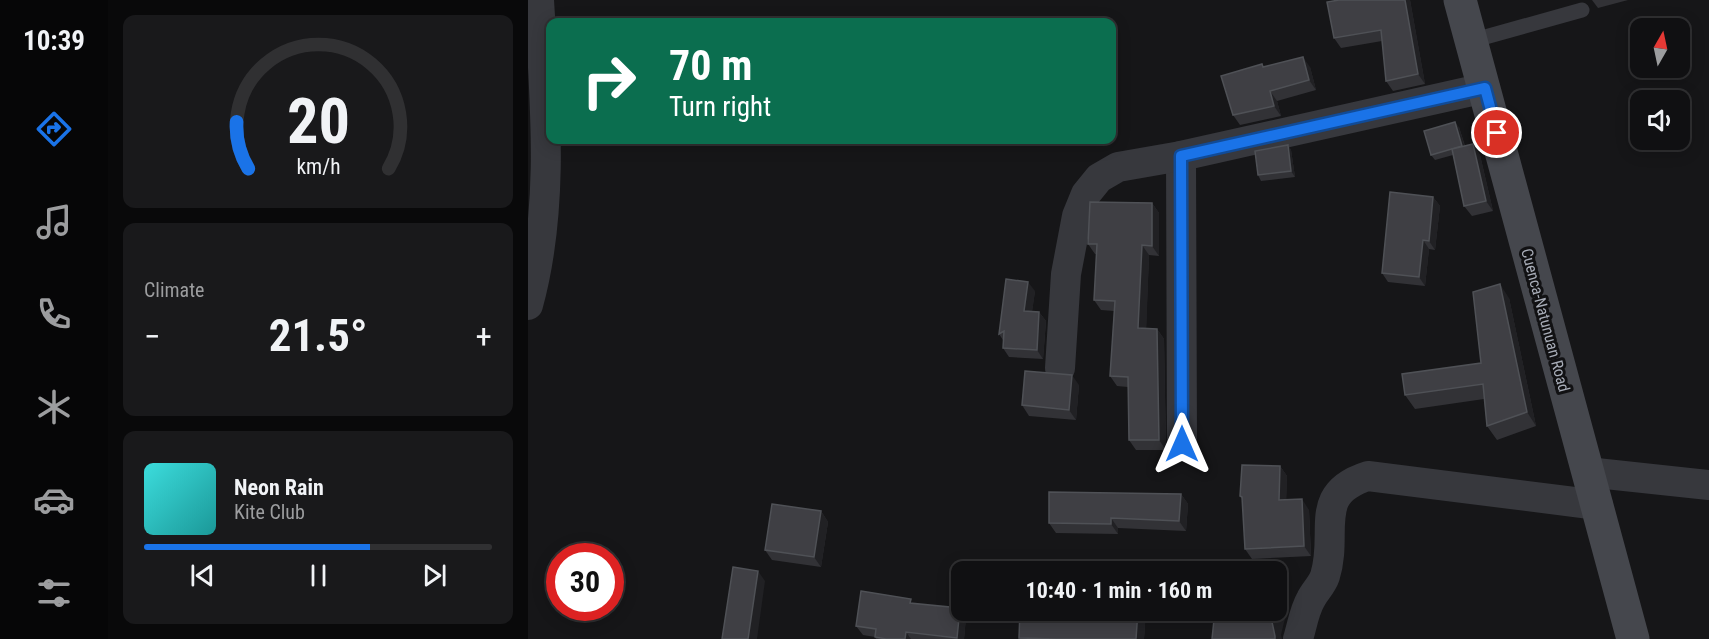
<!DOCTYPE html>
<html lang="en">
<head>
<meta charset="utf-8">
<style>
	body { margin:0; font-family:"Roboto Condensed",sans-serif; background:#19191b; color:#f1f3f6; height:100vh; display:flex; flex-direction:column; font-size:22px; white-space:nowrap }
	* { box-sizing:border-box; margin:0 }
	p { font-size:20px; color:#9c9d9f }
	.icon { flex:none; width:33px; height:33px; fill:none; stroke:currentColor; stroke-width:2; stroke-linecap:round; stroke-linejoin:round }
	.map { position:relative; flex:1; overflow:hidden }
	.drawer { display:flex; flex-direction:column; gap:15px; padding:15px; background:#09090a; width:420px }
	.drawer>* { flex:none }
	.top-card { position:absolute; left:18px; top:18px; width:570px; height:126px; border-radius:12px; box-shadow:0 3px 15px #0003,0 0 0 2px #303032; background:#0b6e4f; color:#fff; overflow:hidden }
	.needle { width:39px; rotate:9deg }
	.tools { position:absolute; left:1102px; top:18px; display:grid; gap:12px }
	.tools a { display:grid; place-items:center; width:60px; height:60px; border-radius:12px; background:#101012; box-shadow:0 3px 15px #0003,0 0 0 2px #303032; font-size:30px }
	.speed { position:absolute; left:18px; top:543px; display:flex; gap:12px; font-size:30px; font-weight:700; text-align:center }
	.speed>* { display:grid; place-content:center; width:78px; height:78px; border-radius:50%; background:#101012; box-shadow:0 3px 15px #0003,0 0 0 2px #303032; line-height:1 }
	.speed .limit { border:9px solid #d22; background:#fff; color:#111 }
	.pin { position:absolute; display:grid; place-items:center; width:51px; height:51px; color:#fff; margin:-26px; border:3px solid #fff; border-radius:50%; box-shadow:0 2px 6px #0007 }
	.me { position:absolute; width:66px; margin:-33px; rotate:0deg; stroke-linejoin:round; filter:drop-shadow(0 0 4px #0008) }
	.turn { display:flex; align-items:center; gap:21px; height:126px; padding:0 24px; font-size:27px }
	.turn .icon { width:78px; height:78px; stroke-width:2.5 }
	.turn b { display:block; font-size:42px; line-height:51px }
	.big { font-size:45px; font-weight:700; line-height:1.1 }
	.drawer .card { flex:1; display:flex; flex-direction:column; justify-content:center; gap:9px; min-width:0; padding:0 21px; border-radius:12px; background:#19191b }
	.drawer .dial { align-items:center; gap:0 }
	.dial svg { height:156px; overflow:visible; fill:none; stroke:#303032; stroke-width:7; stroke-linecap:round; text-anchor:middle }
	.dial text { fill:#f1f3f6; stroke:none }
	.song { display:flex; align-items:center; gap:18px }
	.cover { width:72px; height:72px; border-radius:9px; background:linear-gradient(135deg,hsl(180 70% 55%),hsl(180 70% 35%)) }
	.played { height:6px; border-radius:3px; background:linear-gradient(90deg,#1a73e8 65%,#303032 65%) }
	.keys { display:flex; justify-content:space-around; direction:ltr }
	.heat { display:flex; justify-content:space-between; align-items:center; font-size:33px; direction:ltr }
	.trip { position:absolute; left:423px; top:561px; width:336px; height:60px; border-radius:12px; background:#101012; box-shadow:0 3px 15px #0003,0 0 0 2px #303032; font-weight:700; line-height:60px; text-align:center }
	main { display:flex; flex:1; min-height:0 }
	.tab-bar { display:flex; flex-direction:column; width:108px; justify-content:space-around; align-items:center; background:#060607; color:#9c9d9f }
	.tab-bar .icon { width:42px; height:42px }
	.tab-bar .current { color:#1a73e8 }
	.tab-bar b { font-size:27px; color:#f1f3f6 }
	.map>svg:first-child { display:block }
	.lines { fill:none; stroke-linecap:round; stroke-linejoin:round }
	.service { stroke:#37383d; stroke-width:15 }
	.minor { stroke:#37383d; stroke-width:30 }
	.secondary { stroke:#45474d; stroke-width:33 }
	.wall { fill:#323236 }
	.shaded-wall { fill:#212124 }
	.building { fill:#3f3f44; stroke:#4f5156; stroke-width:1.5 }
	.route-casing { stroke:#114b97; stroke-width:15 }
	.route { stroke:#1a73e8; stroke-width:10 }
	.labels { text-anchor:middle; stroke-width:6; stroke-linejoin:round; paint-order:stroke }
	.street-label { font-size:16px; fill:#a8adb8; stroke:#111113 }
</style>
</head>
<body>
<main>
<nav class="tab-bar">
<b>10:39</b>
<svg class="icon current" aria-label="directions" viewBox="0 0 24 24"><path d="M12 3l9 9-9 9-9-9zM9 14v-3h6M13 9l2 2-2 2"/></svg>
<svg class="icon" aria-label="music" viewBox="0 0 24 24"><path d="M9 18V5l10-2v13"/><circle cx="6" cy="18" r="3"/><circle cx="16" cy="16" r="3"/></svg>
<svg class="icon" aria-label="phone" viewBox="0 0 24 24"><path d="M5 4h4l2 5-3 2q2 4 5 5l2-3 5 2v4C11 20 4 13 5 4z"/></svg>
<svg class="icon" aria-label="climate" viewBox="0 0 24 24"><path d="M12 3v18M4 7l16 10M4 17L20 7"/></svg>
<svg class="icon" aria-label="car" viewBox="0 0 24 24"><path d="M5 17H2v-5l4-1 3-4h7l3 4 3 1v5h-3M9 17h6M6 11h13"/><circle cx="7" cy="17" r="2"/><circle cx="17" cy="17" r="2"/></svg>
<svg class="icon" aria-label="filters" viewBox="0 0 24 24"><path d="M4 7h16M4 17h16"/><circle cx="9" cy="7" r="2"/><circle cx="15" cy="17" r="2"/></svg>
</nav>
<section class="drawer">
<div class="card dial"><svg viewBox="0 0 100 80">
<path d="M14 69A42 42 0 1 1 86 69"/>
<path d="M14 69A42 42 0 0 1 8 45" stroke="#1a73e8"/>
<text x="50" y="56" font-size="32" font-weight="700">20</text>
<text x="50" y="72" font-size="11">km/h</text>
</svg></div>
<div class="card"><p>Climate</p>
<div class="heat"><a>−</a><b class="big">21.5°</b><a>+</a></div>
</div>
<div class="card">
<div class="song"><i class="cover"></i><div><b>Neon Rain</b><p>Kite Club</p></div></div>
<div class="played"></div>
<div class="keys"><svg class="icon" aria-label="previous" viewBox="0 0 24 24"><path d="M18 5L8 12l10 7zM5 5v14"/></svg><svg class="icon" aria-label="pause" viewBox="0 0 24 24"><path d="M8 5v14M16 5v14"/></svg><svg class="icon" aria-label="next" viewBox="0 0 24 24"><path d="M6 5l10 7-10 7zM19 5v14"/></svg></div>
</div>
</section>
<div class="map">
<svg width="1181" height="639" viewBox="0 0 1181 639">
	<rect width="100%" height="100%" fill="#161618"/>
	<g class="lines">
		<path class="service" d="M943 41 1054 10"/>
		<g class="minor">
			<path d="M653 156 654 444"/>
			<path d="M0 305C27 207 17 101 11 0"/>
			<path d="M532 368 538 274 549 216 558 194 571 178 590 167 653 156 957 88"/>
			<path d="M1059 472 1181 485"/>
			<path d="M770 639C774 626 776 611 783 599 787 591 794 585 797 576 811 531 783 494 840 476L1070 505"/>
		</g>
		<path class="secondary" d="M932 0 1105 639"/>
	</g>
	<g class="wall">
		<path d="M882 0 897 84 865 91 858 81 854 41 813 48 806 38Z"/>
		<path d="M1064 0H1100L1070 8Z"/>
		<path d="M734 64 736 67H782L788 90 749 101 753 116 712 125 705 115Z"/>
		<path d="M931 127 937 146 945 144 952 155 965 211 944 216 936 206 925 155 907 160 903 155Z"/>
		<path d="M760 145 763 150 767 177 733 181 730 175Z"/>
		<path d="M905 197 912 206 907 250 901 249 897 286 860 282 854 273Z"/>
		<path d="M624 203 631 213V256L621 255 618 328 629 329 636 339 638 450H608L601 440 600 387 589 386 582 376 586 311 573 310 566 300 569 254H567L560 244Z"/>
		<path d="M507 291 504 311 511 312 518 321 515 359 481 357 475 348V340L471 334Z"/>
		<path d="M981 298 1008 426 969 440 959 426 956 399 887 409 877 395 953 363Z"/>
		<path d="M551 385 548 420 501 416 494 405Z"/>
		<path d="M752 466 759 476 758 500 781 510 783 556 724 559 717 549 715 500 712 496Z"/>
		<path d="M653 494 660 504 658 531 590 528V534L528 533 521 523Z"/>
		<path d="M293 511 300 522 293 567 244 560 237 550Z"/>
		<path d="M386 603 438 617 436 639H348L347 637 335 635 328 626Z"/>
		<path d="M618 610 616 639H492L491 638Z"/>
	</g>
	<g class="shaded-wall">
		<path d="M877 0H882L897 84 890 74Z"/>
		<path d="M775 57 782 67 788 90 781 80Z"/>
		<path d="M742 91 749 101 753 116 746 106Z"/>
		<path d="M927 122 931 127 938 151 934 146Z"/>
		<path d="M945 144 952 155 965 211 958 201Z"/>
		<path d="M760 145 763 150 767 177 763 171Z"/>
		<path d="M905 197 912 206 907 250 901 241Z"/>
		<path d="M624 203 631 213V256L624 246Z"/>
		<path d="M895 240 901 249 897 286 891 277Z"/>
		<path d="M614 245 621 255 618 338 610 328Z"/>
		<path d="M500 282 507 291 503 320 496 311Z"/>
		<path d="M972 284 981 298 1008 426 999 412Z"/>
		<path d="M511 312 518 321 515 359 509 350Z"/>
		<path d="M629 329 636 339 638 450 631 440Z"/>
		<path d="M544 375 551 385 548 420 541 410Z"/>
		<path d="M752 466 759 476 758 510 751 500Z"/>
		<path d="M653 494 660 504 658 531 651 521Z"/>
		<path d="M774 499 781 510 783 556 776 546Z"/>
		<path d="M293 511 300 522 293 567 286 557Z"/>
		<path d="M583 518 590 528V534L583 524Z"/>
		<path d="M230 571 237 581 229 639H220Z"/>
		<path d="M751 593 760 606 753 635 754 639H747L744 622 747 610H748V604Z"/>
		<path d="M432 608 438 617 436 639H430L429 638Z"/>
		<path d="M610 610H618L616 639H608Z"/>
		<path d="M378 632 383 639H377Z"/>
	</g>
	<g class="building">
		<path d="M811 0H877L890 74 858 81 853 30 806 38 799 2Z"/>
		<path d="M775 57 781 80 742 91 746 106 705 115 693 76 734 64 735 67Z"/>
		<path d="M927 122 934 146 903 155 896 131Z"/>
		<path d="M945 144 958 201 936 206 924 149Z"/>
		<path d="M760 145 763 171 730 175 727 151Z"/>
		<path d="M862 192 905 197 901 241 895 240 891 277 854 273Z"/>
		<path d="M562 202 624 203V246L614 245 610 328 629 329 631 440H601L600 377 582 376 587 301 566 300 569 244H560Z"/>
		<path d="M478 279 500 282 496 311 511 312 509 350 475 348 476 331 471 334Z"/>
		<path d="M972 284 999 412 959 426 955 384 877 395 874 374 953 363 945 292Z"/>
		<path d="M497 371 544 375 541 410 494 405Z"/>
		<path d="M714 465 752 466 751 500 774 499 776 546 717 549 714 497 712 496Z"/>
		<path d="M521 492 653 494 651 521 583 518V524L521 523Z"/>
		<path d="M244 504 293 511 286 557 237 550Z"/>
		<path d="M205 567 230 571 220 639H194Z"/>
		<path d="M333 591 383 599 382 603 432 608 429 638 378 632 377 639H358L347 637 348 629 328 626Z"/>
		<path d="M748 593H751L748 604Z"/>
		<path d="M492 610H610L608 639H529L491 638Z"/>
		<path d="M687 610H747L744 622 747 636V639H684Z"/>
	</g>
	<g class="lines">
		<g class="route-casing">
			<path id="route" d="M654 444 653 156 957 88 969 133"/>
		</g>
		<use href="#route" class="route"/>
	</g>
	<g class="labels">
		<g class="street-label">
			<text transform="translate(1018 320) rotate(75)" y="6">Cuenca-Natunuan Road</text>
		</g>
	</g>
</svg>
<div class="tools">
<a><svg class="needle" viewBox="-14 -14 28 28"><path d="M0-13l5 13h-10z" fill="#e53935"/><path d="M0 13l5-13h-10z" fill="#9c9d9f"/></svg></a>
<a><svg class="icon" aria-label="sound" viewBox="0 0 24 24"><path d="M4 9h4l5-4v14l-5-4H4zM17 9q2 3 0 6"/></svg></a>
</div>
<div class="speed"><div class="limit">30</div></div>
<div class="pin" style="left:969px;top:133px;background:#d93025"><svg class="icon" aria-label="arrive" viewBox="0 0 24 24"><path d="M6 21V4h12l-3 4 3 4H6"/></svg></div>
<svg class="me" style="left:654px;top:444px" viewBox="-20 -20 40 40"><path d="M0-17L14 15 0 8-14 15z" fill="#1a73e8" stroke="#fff" stroke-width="4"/></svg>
<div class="trip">10:40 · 1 min · 160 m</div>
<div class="top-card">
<div class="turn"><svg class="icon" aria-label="right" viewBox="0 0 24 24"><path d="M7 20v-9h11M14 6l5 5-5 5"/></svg><div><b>70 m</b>Turn right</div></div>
</div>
</div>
</main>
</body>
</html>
